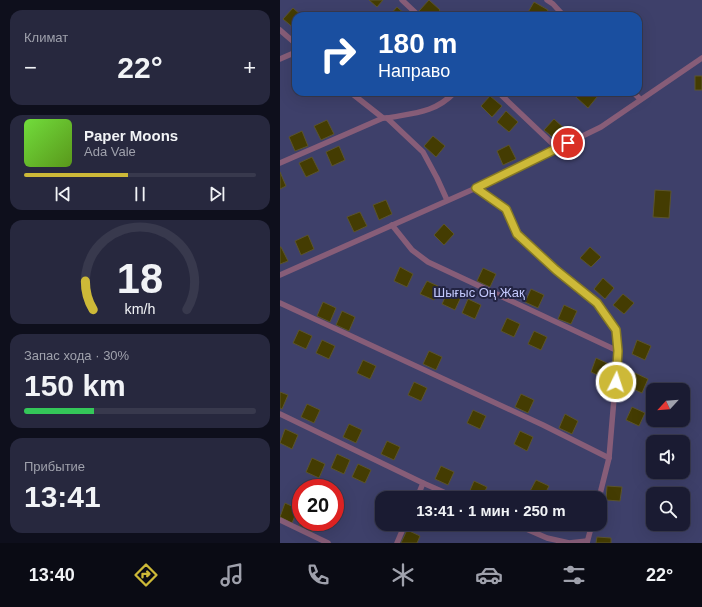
<!DOCTYPE html>
<html lang="ru">
<head>
<meta charset="utf-8">
<style>
	body { margin:0; font-family:Helvetica,sans-serif; background:#27283e; color:#f1f3f6; height:100vh; display:flex; flex-direction:column; font-size:15px; white-space:nowrap }
	* { box-sizing:border-box; margin:0 }
	p { font-size:13px; color:#9fa1ac }
	.icon { flex:none; width:22px; height:22px; fill:none; stroke:currentColor; stroke-width:2; stroke-linecap:round; stroke-linejoin:round }
	.map { position:relative; flex:1; overflow:hidden }
	.panel { display:flex; flex-direction:column; gap:10px; padding:10px; background:#0e0f1c; width:280px }
	.panel>* { flex:none }
	.guide { position:absolute; left:12px; top:12px; width:350px; height:84px; border-radius:12px; box-shadow:0 4px 16px #0002,0 0 0 1px #38394d; background:#1a4fa0; color:#fff; overflow:hidden }
	.needle { width:26px; rotate:244deg }
	.controls { position:absolute; left:366px; top:383px; display:grid; gap:8px }
	.controls a { display:grid; place-items:center; width:44px; height:44px; border-radius:8px; background:#1a1b32; box-shadow:0 4px 16px #0002,0 0 0 1px #38394d; font-size:20px }
	.speed { position:absolute; left:12px; top:479px; display:flex; gap:8px; font-size:20px; font-weight:700; text-align:center }
	.speed>* { display:grid; place-content:center; width:52px; height:52px; border-radius:50%; background:#1a1b32; box-shadow:0 4px 16px #0002,0 0 0 1px #38394d; line-height:1 }
	.speed .limit { border:6px solid #d22; background:#fff; color:#111 }
	.pin { position:absolute; display:grid; place-items:center; width:34px; height:34px; color:#fff; margin:-17px; border:2px solid #fff; border-radius:50%; box-shadow:0 1px 4px #0007 }
	.me { position:absolute; width:44px; margin:-22px; rotate:4deg; stroke-linejoin:round; filter:drop-shadow(0 0 3px #0008) }
	.turn { display:flex; align-items:center; gap:14px; height:84px; padding:0 20px; font-size:18px }
	.turn .icon { width:52px; height:52px; stroke-width:2.5 }
	.turn b { display:block; font-size:28px; line-height:34px }
	.big { font-size:30px; font-weight:600; line-height:1.1 }
	.panel .card { flex:1; display:flex; flex-direction:column; justify-content:center; gap:6px; min-width:0; padding:0 14px; border-radius:12px; background:#27283e }
	.panel .dial { align-items:center; gap:0 }
	.dial svg { height:104px; overflow:visible; fill:none; stroke:#38394d; stroke-width:7; stroke-linecap:round; text-anchor:middle }
	.dial text { fill:#f1f3f6; stroke:none }
	.song { display:flex; align-items:center; gap:12px }
	.cover { width:48px; height:48px; border-radius:6px; background:linear-gradient(135deg,hsl(100 70% 55%),hsl(90 70% 35%)) }
	.played { height:4px; border-radius:2px; background:linear-gradient(90deg,#cdb938 45%,#38394d 45%) }
	.keys { display:flex; justify-content:space-around; direction:ltr }
	.heat { display:flex; justify-content:space-between; align-items:center; font-size:22px; direction:ltr }
	.charge { height:6px; border-radius:3px; background:linear-gradient(90deg,#34c759 30%,#38394d 0) }
	.trip { position:absolute; left:95px; top:491px; width:232px; height:40px; border-radius:12px; background:#1a1b32; box-shadow:0 4px 16px #0002,0 0 0 1px #38394d; font-weight:600; line-height:40px; text-align:center }
	.menu { display:flex; height:64px; justify-content:space-around; align-items:center; background:#0a0b14; color:#9fa1ac }
	.menu .icon { width:28px; height:28px }
	.menu .on { color:#cdb938 }
	.menu b { font-size:18px; color:#f1f3f6 }
	main { display:flex; flex:1; min-height:0 }
	.map>svg:first-child { display:block }
	.green { fill:#3e406a; fill-rule:evenodd }
	.building { fill:#443c02; stroke:#5b542d }
	.lines { fill:none; stroke-linecap:round; stroke-linejoin:round }
	.service { stroke:#875d78; stroke-width:5.5 }
	.route-casing { stroke:#857824; stroke-width:10 }
	.route { stroke:#cdb938; stroke-width:7 }
	.labels { text-anchor:middle; stroke-width:4; stroke-linejoin:round; paint-order:stroke }
	.park-label { font-size:13px; fill:#c4c9fd; stroke:#232443 }
</style>
</head>
<body>
<main>
<section class="panel">
<div class="card"><p>Климат</p>
<div class="heat"><a>−</a><b class="big">22°</b><a>+</a></div>
</div>
<div class="card">
<div class="song"><i class="cover"></i><div><b>Paper Moons</b><p>Ada Vale</p></div></div>
<div class="played"></div>
<div class="keys"><svg class="icon" aria-label="previous" viewBox="0 0 24 24"><path d="M18 5L8 12l10 7zM5 5v14"/></svg><svg class="icon" aria-label="pause" viewBox="0 0 24 24"><path d="M8 5v14M16 5v14"/></svg><svg class="icon" aria-label="next" viewBox="0 0 24 24"><path d="M6 5l10 7-10 7zM19 5v14"/></svg></div>
</div>
<div class="card dial"><svg viewBox="0 0 100 80">
<path d="M14 69A42 42 0 1 1 86 69"/>
<path d="M14 69A42 42 0 0 1 8 47" stroke="#cdb938"/>
<text x="50" y="56" font-size="32" font-weight="700">18</text>
<text x="50" y="72" font-size="11">km/h</text>
</svg></div>
<div class="card"><p>Запас хода · 30%</p><b class="big">150 km</b><div class="charge"></div></div>
<div class="card"><p>Прибытие</p><b class="big">13:41</b></div>
</section>
<div class="map">
<svg width="422" height="543" viewBox="0 0 422 543">
	<rect width="100%" height="100%" fill="#232443"/>
	<path class="green" d="M0 0H422V543H0ZM16 16H358V92H16ZM373 390H403V420H373ZM373 442H403V472H373ZM21 488H55V522H21ZM373 494H403V524H373ZM102 498H320V524H102Z"/>
	<g class="building">
		<path d="M89 0H103L97 7Z"/>
		<path d="M149 0 160 10 156 16H145L139 11Z"/>
		<path d="M254 2 268 10 264 16H250L247 14Z"/>
		<path d="M117 7 127 16H109Z"/>
		<path d="M13 8 22 16H16L15 29 3 19Z"/>
		<rect x="415" y="76" width="7" height="14"/>
		<path d="M301 92H312L317 97 308 108 296 97Z"/>
		<path d="M210 96 222 106 212 117 201 106Z"/>
		<path d="M226 111 238 122 229 132 217 122Z"/>
		<path d="M274 119 285 129 276 140 264 130Z"/>
		<path d="M47 120 54 134 41 140 34 126Z"/>
		<path d="M22 131 28 146 15 151 9 137Z"/>
		<path d="M153 136 165 146 156 157 144 146Z"/>
		<path d="M229 145 236 159 223 165 217 151Z"/>
		<path d="M59 146 65 160 52 166 46 152Z"/>
		<path d="M32 157 39 171 26 177 19 163Z"/>
		<path d="M0 172 6 186 0 189Z"/>
		<path d="M375 190 391 191 389 218 373 217Z"/>
		<path d="M106 200 112 214 99 220 93 205Z"/>
		<path d="M80 212 87 226 74 232 67 217Z"/>
		<path d="M164 224 174 234 164 245 154 235Z"/>
		<path d="M28 235 34 249 21 255 15 241Z"/>
		<path d="M0 247H1L8 261 0 264Z"/>
		<path d="M310 247 321 257 311 267 300 258Z"/>
		<path d="M120 267 133 274 127 287 114 281Z"/>
		<path d="M203 268 216 274 210 287 197 281Z"/>
		<path d="M323 278 334 288 325 299 314 289Z"/>
		<path d="M147 281 160 287 154 300 140 294Z"/>
		<path d="M251 289 264 295 258 308 245 302Z"/>
		<path d="M168 291 181 297 175 310 162 304Z"/>
		<path d="M343 294 354 303 344 314 333 305Z"/>
		<path d="M188 299 201 305 195 319 182 313Z"/>
		<path d="M43 302 56 308 50 322 37 316Z"/>
		<path d="M284 305 297 311 291 324 278 319Z"/>
		<path d="M62 311 75 317 69 331 56 325Z"/>
		<path d="M227 318 240 324 234 337 221 331Z"/>
		<path d="M19 330 32 336 26 349 13 343Z"/>
		<path d="M254 331 267 337 261 350 248 344Z"/>
		<path d="M42 340 55 346 49 359 36 353Z"/>
		<path d="M357 340 371 346 365 360 352 354Z"/>
		<path d="M149 351 162 357 156 370 143 364Z"/>
		<path d="M316 358 329 364 324 378 311 372Z"/>
		<path d="M83 360 96 366 90 379 77 373Z"/>
		<path d="M355 373 368 379 362 393 349 387Z"/>
		<path d="M134 382 147 388 141 401 128 395Z"/>
		<path d="M0 392 8 395 2 409 0 408Z"/>
		<path d="M241 394 254 400 248 413 235 407Z"/>
		<path d="M27 404 40 410 34 423 21 417Z"/>
		<path d="M352 407 365 413 359 426 346 420Z"/>
		<path d="M193 410 206 416 200 429 187 423Z"/>
		<path d="M285 414 298 421 292 434 279 428Z"/>
		<path d="M69 424 82 430 76 443 63 437Z"/>
		<path d="M5 429 18 435 12 449 0 443Z"/>
		<path d="M240 431 253 437 247 451 234 444Z"/>
		<path d="M107 441 120 447 114 460 101 454Z"/>
		<path d="M57 454 70 460 64 474 51 468Z"/>
		<path d="M32 458 45 464 39 478 26 472Z"/>
		<path d="M78 464 91 470 85 483 72 477Z"/>
		<path d="M161 466 174 472 168 485 155 479Z"/>
		<path d="M256 480 269 486 263 498 249 493Z"/>
		<path d="M194 481 207 487 202 498H195L188 495Z"/>
		<path d="M327 486 342 487 340 501 326 500Z"/>
		<path d="M5 503 18 509 12 523 0 517Z"/>
		<path d="M21 521V522H36L32 532 19 525Z"/>
		<path d="M127 530 140 536 137 543H121Z"/>
		<path d="M317 537 331 538V543H316Z"/>
	</g>
	<g class="lines">
		<g class="service">
			<path d="M122 0 139 16"/>
			<path d="M267 0 273 4 284 16"/>
			<path d="M0 30 16 44"/>
			<path d="M0 59 16 52"/>
			<path d="M70 92 103 118H107L143 152 157 178 167 200"/>
			<path d="M218 92 278 149"/>
			<path d="M353 92 360 99"/>
			<path d="M107 118C134 113 155 113 175 92"/>
			<path d="M0 163 103 118"/>
			<path d="M196 188 226 209 237 234 276 271 317 303 336 329 338 351 329 458 319 498"/>
			<path d="M112 225 132 250 148 262 338 351"/>
			<path d="M0 275 196 188 321 127 422 58"/>
			<path d="M0 303 263 425 329 458"/>
			<path d="M0 414 143 483 137 498"/>
			<path d="M143 483 177 498"/>
			<path d="M0 520 48 543"/>
			<path d="M235 524 267 538 289 543 307 541"/>
			<path d="M117 543 125 524"/>
			<path d="M307 543 312 524"/>
		</g>
	</g>
	<g class="lines">
		<g class="route-casing">
			<path id="route" d="M288 143 196 188 226 209 237 234 276 270 317 303 336 330 338 351 336 382"/>
		</g>
		<use href="#route" class="route"/>
	</g>
	<g class="labels">
		<g class="park-label">
			<text x="199" y="297">Шығыс Оң Жақ</text>
		</g>
	</g>
</svg>
<div class="controls">
<a><svg class="needle" viewBox="-14 -14 28 28"><path d="M0-13l5 13h-10z" fill="#e53935"/><path d="M0 13l5-13h-10z" fill="#9fa1ac"/></svg></a>
<a><svg class="icon" aria-label="sound" viewBox="0 0 24 24"><path d="M4 9h4l5-4v14l-5-4H4zM17 9q2 3 0 6"/></svg></a>
<a><svg class="icon" aria-label="search" viewBox="0 0 24 24"><circle cx="10" cy="10" r="6"/><path d="M15 15l6 6"/></svg></a>
</div>
<div class="speed"><div class="limit">20</div></div>
<div class="pin" style="left:288px;top:143px;background:#d93025"><svg class="icon" aria-label="arrive" viewBox="0 0 24 24"><path d="M6 21V4h12l-3 4 3 4H6"/></svg></div>
<svg class="me" style="left:336px;top:382px" viewBox="-20 -20 40 40"><circle r="17" fill="#cdb938" stroke="#fff" stroke-width="3"/><path d="M0-11L8 9 0 5-8 9z" fill="#fff"/></svg>
<div class="trip">13:41 · 1 мин · 250 m</div>
<div class="guide">
<div class="turn"><svg class="icon" aria-label="right" viewBox="0 0 24 24"><path d="M7 20v-9h11M14 6l5 5-5 5"/></svg><div><b>180 m</b>Направо</div></div>
</div>
</div>
</main>
<nav class="menu">
<b>13:40</b>
<svg class="icon on" aria-label="directions" viewBox="0 0 24 24"><path d="M12 3l9 9-9 9-9-9zM9 14v-3h6M13 9l2 2-2 2"/></svg>
<svg class="icon" aria-label="music" viewBox="0 0 24 24"><path d="M9 18V5l10-2v13"/><circle cx="6" cy="18" r="3"/><circle cx="16" cy="16" r="3"/></svg>
<svg class="icon" aria-label="phone" viewBox="0 0 24 24"><path d="M5 4h4l2 5-3 2q2 4 5 5l2-3 5 2v4C11 20 4 13 5 4z"/></svg>
<svg class="icon" aria-label="climate" viewBox="0 0 24 24"><path d="M12 3v18M4 7l16 10M4 17L20 7"/></svg>
<svg class="icon" aria-label="car" viewBox="0 0 24 24"><path d="M5 17H2v-5l4-1 3-4h7l3 4 3 1v5h-3M9 17h6M6 11h13"/><circle cx="7" cy="17" r="2"/><circle cx="17" cy="17" r="2"/></svg>
<svg class="icon" aria-label="filters" viewBox="0 0 24 24"><path d="M4 7h16M4 17h16"/><circle cx="9" cy="7" r="2"/><circle cx="15" cy="17" r="2"/></svg>
<b>22°</b>
</nav>
</body>
</html>
